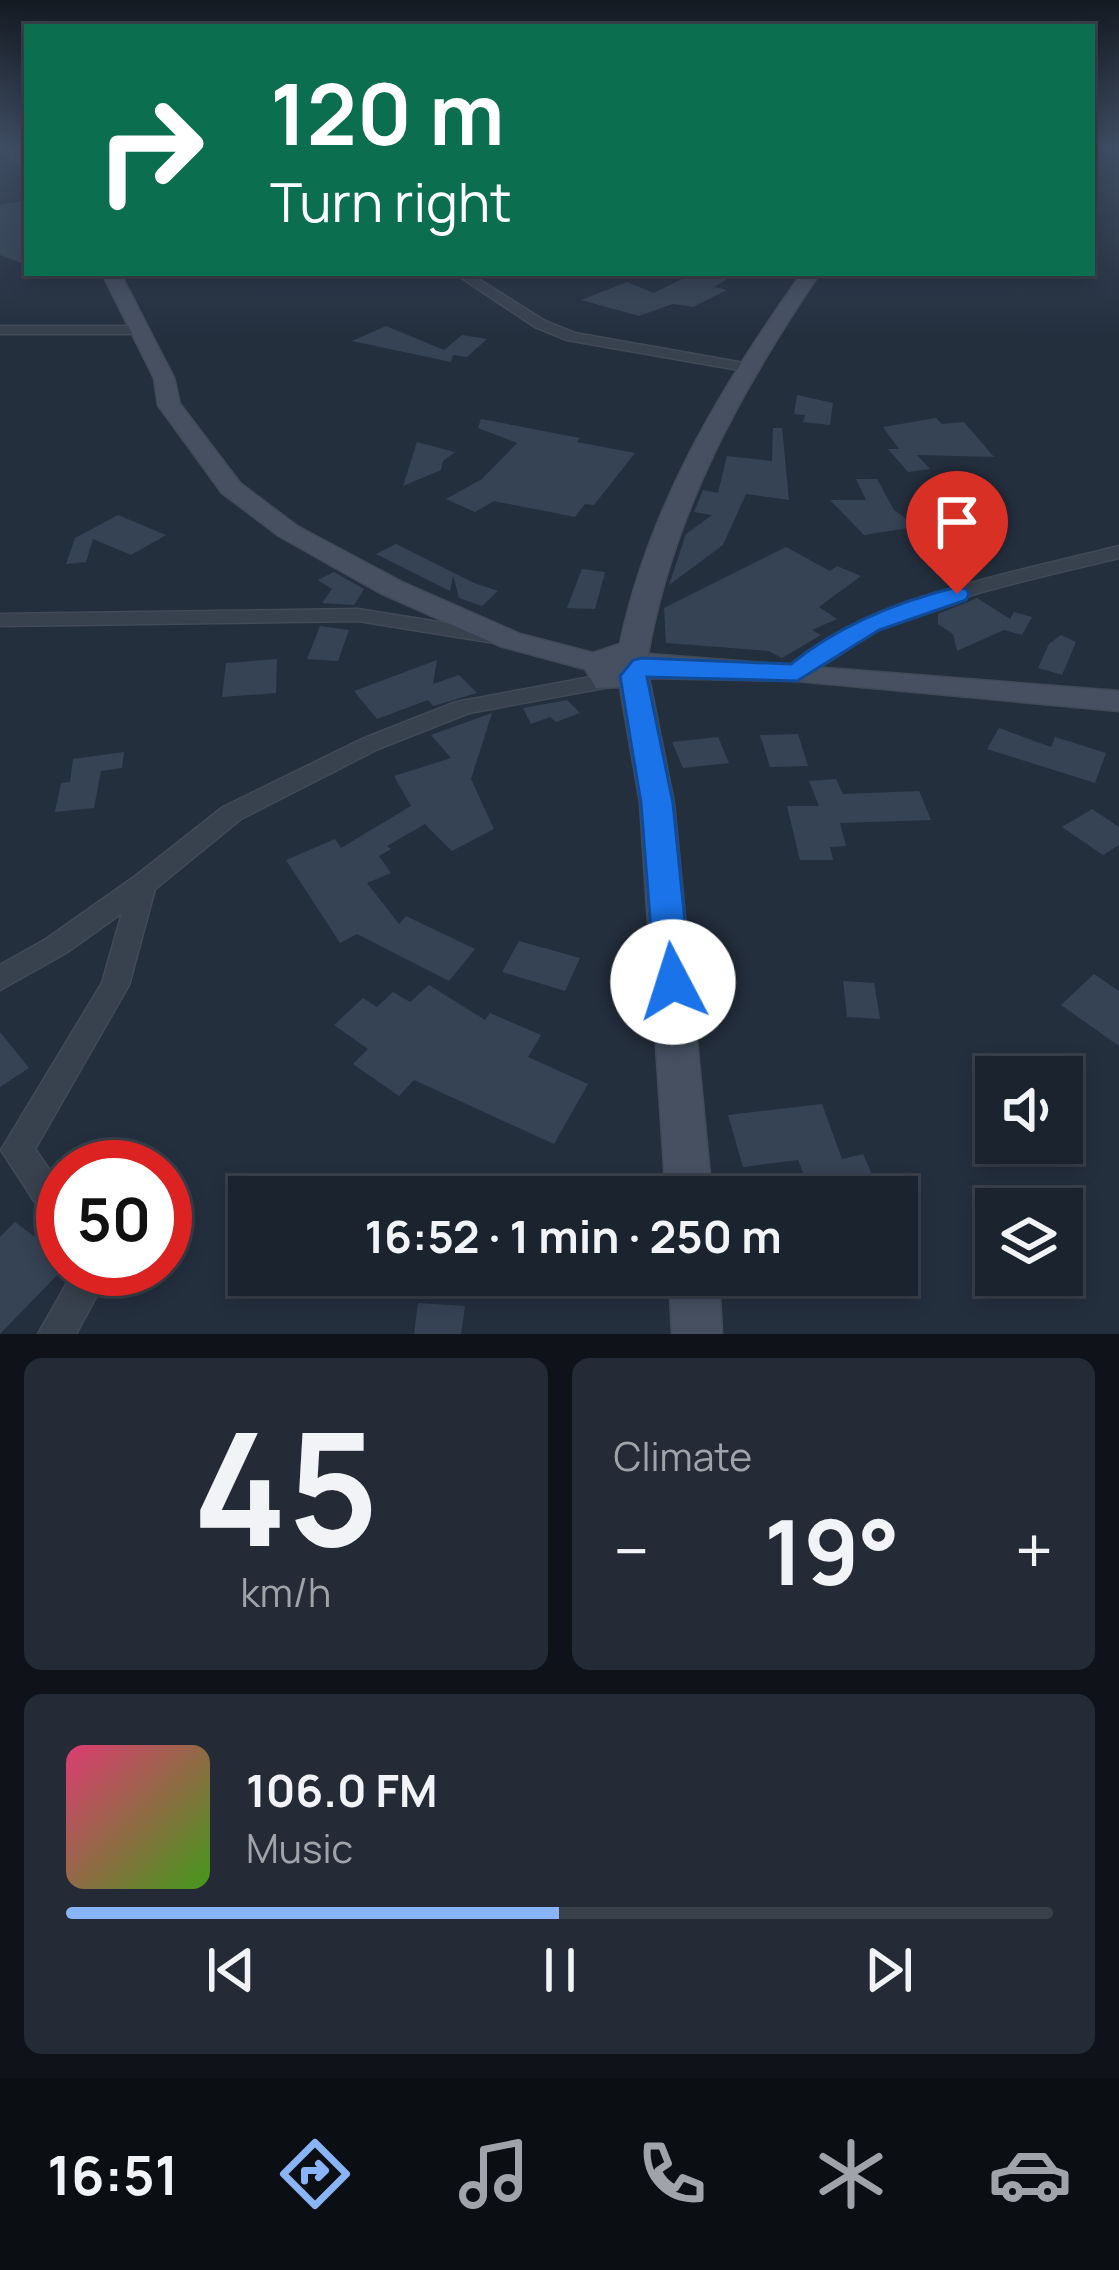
<!DOCTYPE html>
<html lang="en">
<head>
<meta charset="utf-8">
<style>
	body { margin:0; font-family:Manrope,sans-serif; background:#242b36; color:#f1f3f6; height:100vh; display:flex; flex-direction:column; font-size:45px; white-space:nowrap }
	* { box-sizing:border-box; margin:0 }
	p { font-size:39px; color:#a0a4aa }
	.icon { flex:none; width:66px; height:66px; fill:none; stroke:currentColor; stroke-width:2; stroke-linecap:round; stroke-linejoin:round }
	.map { position:relative; height:1334px; overflow:hidden }
	.sheet { display:flex; flex-direction:column; gap:24px; padding:24px; background:#0f1319; flex:1 }
	.sheet>* { flex:none }
	.top-card { position:absolute; left:24px; top:24px; width:1071px; height:252px; border-radius:0px; box-shadow:0 6px 18px #0003,0 0 0 3px #39404a; background:#0b6e4f; color:#fff; overflow:hidden }
	.fabs { position:absolute; left:975px; top:1056px; display:grid; gap:24px }
	.fabs a { display:grid; place-items:center; width:108px; height:108px; border-radius:0px; background:#1b232e; box-shadow:0 6px 18px #0003,0 0 0 3px #39404a; font-size:60px }
	.speed { position:absolute; left:36px; top:1140px; display:flex; gap:24px; font-size:60px; font-weight:700; text-align:center }
	.speed>* { display:grid; place-content:center; width:156px; height:156px; border-radius:50%; background:#1b232e; box-shadow:0 6px 18px #0003,0 0 0 3px #39404a; line-height:1 }
	.speed .limit { border:18px solid #d22; background:#fff; color:#111 }
	.pin { position:absolute; display:grid; place-items:center; width:102px; height:102px; color:#fff; margin:-123px -51px; border-radius:50% 50% 50% 0; rotate:-45deg; box-shadow:0 0 12px #0007 }
	.pin .icon { rotate:45deg }
	.me { position:absolute; width:132px; margin:-66px; rotate:355deg; stroke-linejoin:round; filter:drop-shadow(0 0 9px #0008) }
	.turn { display:flex; align-items:center; gap:42px; height:252px; padding:0 48px; font-size:54px }
	.turn .icon { width:156px; height:156px; stroke-width:2.5 }
	.turn b { display:block; font-size:84px; line-height:102px }
	.big { font-size:90px; font-weight:700; line-height:1.1 }
	.sheet .card { flex:1; display:flex; flex-direction:column; justify-content:center; gap:18px; min-width:0; padding:0 42px; border-radius:18px; background:#242b36 }
	.sheet .dial { align-items:center; gap:0 }
	.dial b { font-size:156px; line-height:1 }
	.song { display:flex; align-items:center; gap:36px }
	.cover { width:144px; height:144px; border-radius:18px; background:linear-gradient(135deg,hsl(340 70% 55%),hsl(100 70% 35%)) }
	.played { height:12px; border-radius:6px; background:linear-gradient(90deg,#8ab4f8 50%,#39404a 50%) }
	.keys { display:flex; justify-content:space-around; direction:ltr }
	.heat { display:flex; justify-content:space-between; align-items:center; font-size:66px; direction:ltr }
	.sheet .tiles { flex:1; display:grid; gap:24px; grid-template-columns:1fr 1fr }
	.card:last-child { grid-column:span 2 }
	.trip { position:absolute; left:228px; top:1176px; width:690px; height:120px; border-radius:0px; background:#1b232e; box-shadow:0 6px 18px #0003,0 0 0 3px #39404a; font-weight:700; line-height:120px; text-align:center }
	.tab-bar { display:flex; height:192px; justify-content:space-around; align-items:center; background:#0b0e12; color:#a0a4aa }
	.tab-bar .icon { width:84px; height:84px }
	.tab-bar .selected { color:#8ab4f8 }
	.tab-bar b { font-size:54px; color:#f1f3f6 }
	.map>svg:first-child { display:block }
	.building { fill:#364354 }
	.lines { fill:none; stroke-linecap:round; stroke-linejoin:round }
	.street-casing { stroke:#414a57; stroke-width:3 }
	.secondary-casing { stroke:#414a57; stroke-width:3 }
	.street { fill:#38414e; fill-rule:evenodd }
	.secondary { fill:#465061; fill-rule:evenodd }
	.route { fill:#1a73e8; stroke:#114b97; stroke-width:3 }
</style>
</head>
<body>
<div class="map">
<svg width="1119" height="1334" viewBox="0 0 1119 1334">
	<rect width="100%" height="100%" fill="#242f3e"/>
	<g class="building">
		<path d="M27 200V265L0 255V205Z"/>
		<path d="M694 273H737L714 287 727 290 693 307 673 304 639 316 581 300 627 282 654 293Z"/>
		<path d="M386 326 444 350 462 335 487 339 467 357 453 355 451 362 352 341Z"/>
		<path d="M797 395 833 403 830 425 803 422 805 415 794 414Z"/>
		<path d="M936 418 942 424 964 422 994 457 917 455 930 469 908 472 888 449H899L883 427Z"/>
		<path d="M481 419 580 438 577 442 635 453 594 505 585 504 575 517 494 501 475 512 446 499 482 479 517 443 478 428Z"/>
		<path d="M773 428H782L789 500 746 494 723 545 669 585 686 534 712 515 694 512 703 490 718 493 727 456 772 461Z"/>
		<path d="M417 442 455 452 443 461 441 470 403 486Z"/>
		<path d="M856 479H877L894 510 914 524 912 516 959 503 978 517 864 535 830 500H866Z"/>
		<path d="M118 515 166 535 131 555 93 539 86 562 66 564 75 538Z"/>
		<path d="M970 526 989 548 948 552 938 541Z"/>
		<path d="M396 544 474 583 498 591 482 606 459 598 453 575 450 591 376 554Z"/>
		<path d="M786 547 830 571 837 566 861 576 819 607 837 619 812 630 821 635 782 658 769 651 666 643 664 608Z"/>
		<path d="M582 569 605 572 595 609 567 608Z"/>
		<path d="M334 572 364 589 354 605 322 603 332 589 318 580Z"/>
		<path d="M977 598 1010 619 1014 612 1032 617 1022 635 1004 630 957 651 953 634 938 624V614Z"/>
		<path d="M320 626 349 630 338 661 307 659Z"/>
		<path d="M1061 635 1076 642 1062 675 1038 668 1049 644Z"/>
		<path d="M277 659 276 693 222 697 226 663Z"/>
		<path d="M437 660 433 684 459 675 477 693 433 706 428 700 377 719 354 691Z"/>
		<path d="M567 700 580 713 556 722 550 717 531 724 523 708Z"/>
		<path d="M492 713 471 779 494 829 452 851 425 824 387 846 391 849 379 856 391 873 367 883 399 924 406 916 475 949 449 981 357 934 340 943 286 860 335 839 341 848 411 806 394 776 451 758 431 735Z"/>
		<path d="M999 728 1051 747 1055 737 1106 753 1095 783 987 749Z"/>
		<path d="M798 734 808 766 770 767 760 735Z"/>
		<path d="M718 737 729 763 683 768 672 742Z"/>
		<path d="M124 752 122 768 101 771 94 808 55 812 61 783 70 782 73 759Z"/>
		<path d="M836 779 843 794 919 791 931 820 840 823 846 846 830 847 833 860H800L787 806H819L809 781Z"/>
		<path d="M1092 809 1119 827V845L1103 855 1062 827Z"/>
		<path d="M519 941 580 958 565 991 502 972Z"/>
		<path d="M1094 974 1119 991V1046L1061 1005Z"/>
		<path d="M843 981 874 983 880 1019 847 1017Z"/>
		<path d="M429 985 485 1020 490 1013 541 1035 528 1057 588 1084 554 1144 414 1080 399 1096 353 1064 368 1049 334 1025 363 998 377 1007 393 992 410 1002Z"/>
		<path d="M0 1032 29 1068 0 1087Z"/>
		<path d="M822 1104 842 1159 863 1154 882 1197H813L798 1160 743 1167 728 1115Z"/>
		<path d="M15 1222 63 1258V1269L0 1334V1237Z"/>
		<path d="M418 1303 465 1306 461 1334H414Z"/>
	</g>
	<g class="lines">
		<g class="street-casing">
			<g id="street">
				<path d="M454 273H469L545 321 575 333 750 364 757 368 750 372 567 340 535 327Z"/>
				<path d="M0 326H137L144 330 137 334H0Z"/>
				<path d="M1119 546V558C1038 578 954 594 878 630 856 641 810 680 790 677L786 672C853 601 1025 570 1119 546Z"/>
				<path d="M358 609 495 631 505 637 495 643 358 621 0 626V614Z"/>
				<path d="M607 674 618 681 615 686 469 713 378 749 241 819 155 889 129 985 35 1149 63 1189V1232L51 1227 1 1150 102 983 122 913 66 953 0 990V965L46 939 134 877 223 807 362 739 456 702Z"/>
				<path d="M75 1269H111L76 1334H38Z"/>
			</g>
		</g>
		<g class="secondary-casing">
			<g id="secondary">
				<path d="M0 148H14L27 159V170Z"/>
				<path d="M102 273H120L174 378 180 404 240 483 297 526 402 582 520 634 593 653 620 644C649 506 721 387 802 273H820C740 391 673 513 648 654L1119 691V711L797 681 649 678 674 803 712 1197H666L640 803 620 687 596 688 585 669 500 646 382 594 279 536 222 493 158 405 154 378Z"/>
				<path d="M669 1275H719L722 1334H672Z"/>
			</g>
		</g>
		<use href="#street" class="street"/>
		<use href="#secondary" class="secondary"/>
	</g>
	<linearGradient id="sky" x2="0" y2="1"><stop stop-color="#141a22"/><stop offset="0.44" stop-color="#3f4d63"/><stop offset="1" stop-color="#3f4d63" stop-opacity="0"/></linearGradient>
	<rect width="1119" height="335" fill="url(#sky)"/>
	<path class="route" d="M957 587 966 589 969 594 966 600 879 630 797 681 647 677 673 803 691 982 686 992 673 996 660 992 655 982 641 803 620 676 633 660 642 658 791 664C839 625 896 602 957 587Z"/>
</svg>
<div class="fabs">
<a><svg class="icon" aria-label="sound" viewBox="0 0 24 24"><path d="M4 9h4l5-4v14l-5-4H4zM17 9q2 3 0 6"/></svg></a>
<a><svg class="icon" aria-label="layers" viewBox="0 0 24 24"><path d="M12 4l9 5-9 5-9-5zM3 14l9 5 9-5"/></svg></a>
</div>
<div class="speed"><div class="limit">50</div></div>
<div class="pin" style="left:957px;top:594px;background:#d93025"><svg class="icon" aria-label="arrive" viewBox="0 0 24 24"><path d="M6 21V4h12l-3 4 3 4H6"/></svg></div>
<svg class="me" style="left:673px;top:982px" viewBox="-20 -20 40 40"><circle r="19" fill="#fff"/><path d="M0-13L10 11 0 6-10 11z" fill="#1a73e8"/></svg>
<div class="trip">16:52 · 1 min · 250 m</div>
<div class="top-card">
<div class="turn"><svg class="icon" aria-label="right" viewBox="0 0 24 24"><path d="M7 20v-9h11M14 6l5 5-5 5"/></svg><div><b>120 m</b>Turn right</div></div>
</div>
</div>
<section class="sheet">
<div class="tiles">
<div class="card dial"><b>45</b><p>km/h</p></div>
<div class="card"><p>Climate</p>
<div class="heat"><a>−</a><b class="big">19°</b><a>+</a></div>
</div>
<div class="card">
<div class="song"><i class="cover"></i><div><b>106.0 FM</b><p>Music</p></div></div>
<div class="played"></div>
<div class="keys"><svg class="icon" aria-label="previous" viewBox="0 0 24 24"><path d="M18 5L8 12l10 7zM5 5v14"/></svg><svg class="icon" aria-label="pause" viewBox="0 0 24 24"><path d="M8 5v14M16 5v14"/></svg><svg class="icon" aria-label="next" viewBox="0 0 24 24"><path d="M6 5l10 7-10 7zM19 5v14"/></svg></div>
</div>
</div>
</section>
<nav class="tab-bar">
<b>16:51</b>
<svg class="icon selected" aria-label="directions" viewBox="0 0 24 24"><path d="M12 3l9 9-9 9-9-9zM9 14v-3h6M13 9l2 2-2 2"/></svg>
<svg class="icon" aria-label="music" viewBox="0 0 24 24"><path d="M9 18V5l10-2v13"/><circle cx="6" cy="18" r="3"/><circle cx="16" cy="16" r="3"/></svg>
<svg class="icon" aria-label="phone" viewBox="0 0 24 24"><path d="M5 4h4l2 5-3 2q2 4 5 5l2-3 5 2v4C11 20 4 13 5 4z"/></svg>
<svg class="icon" aria-label="climate" viewBox="0 0 24 24"><path d="M12 3v18M4 7l16 10M4 17L20 7"/></svg>
<svg class="icon" aria-label="car" viewBox="0 0 24 24"><path d="M5 17H2v-5l4-1 3-4h7l3 4 3 1v5h-3M9 17h6M6 11h13"/><circle cx="7" cy="17" r="2"/><circle cx="17" cy="17" r="2"/></svg>
</nav>
</body>
</html>
